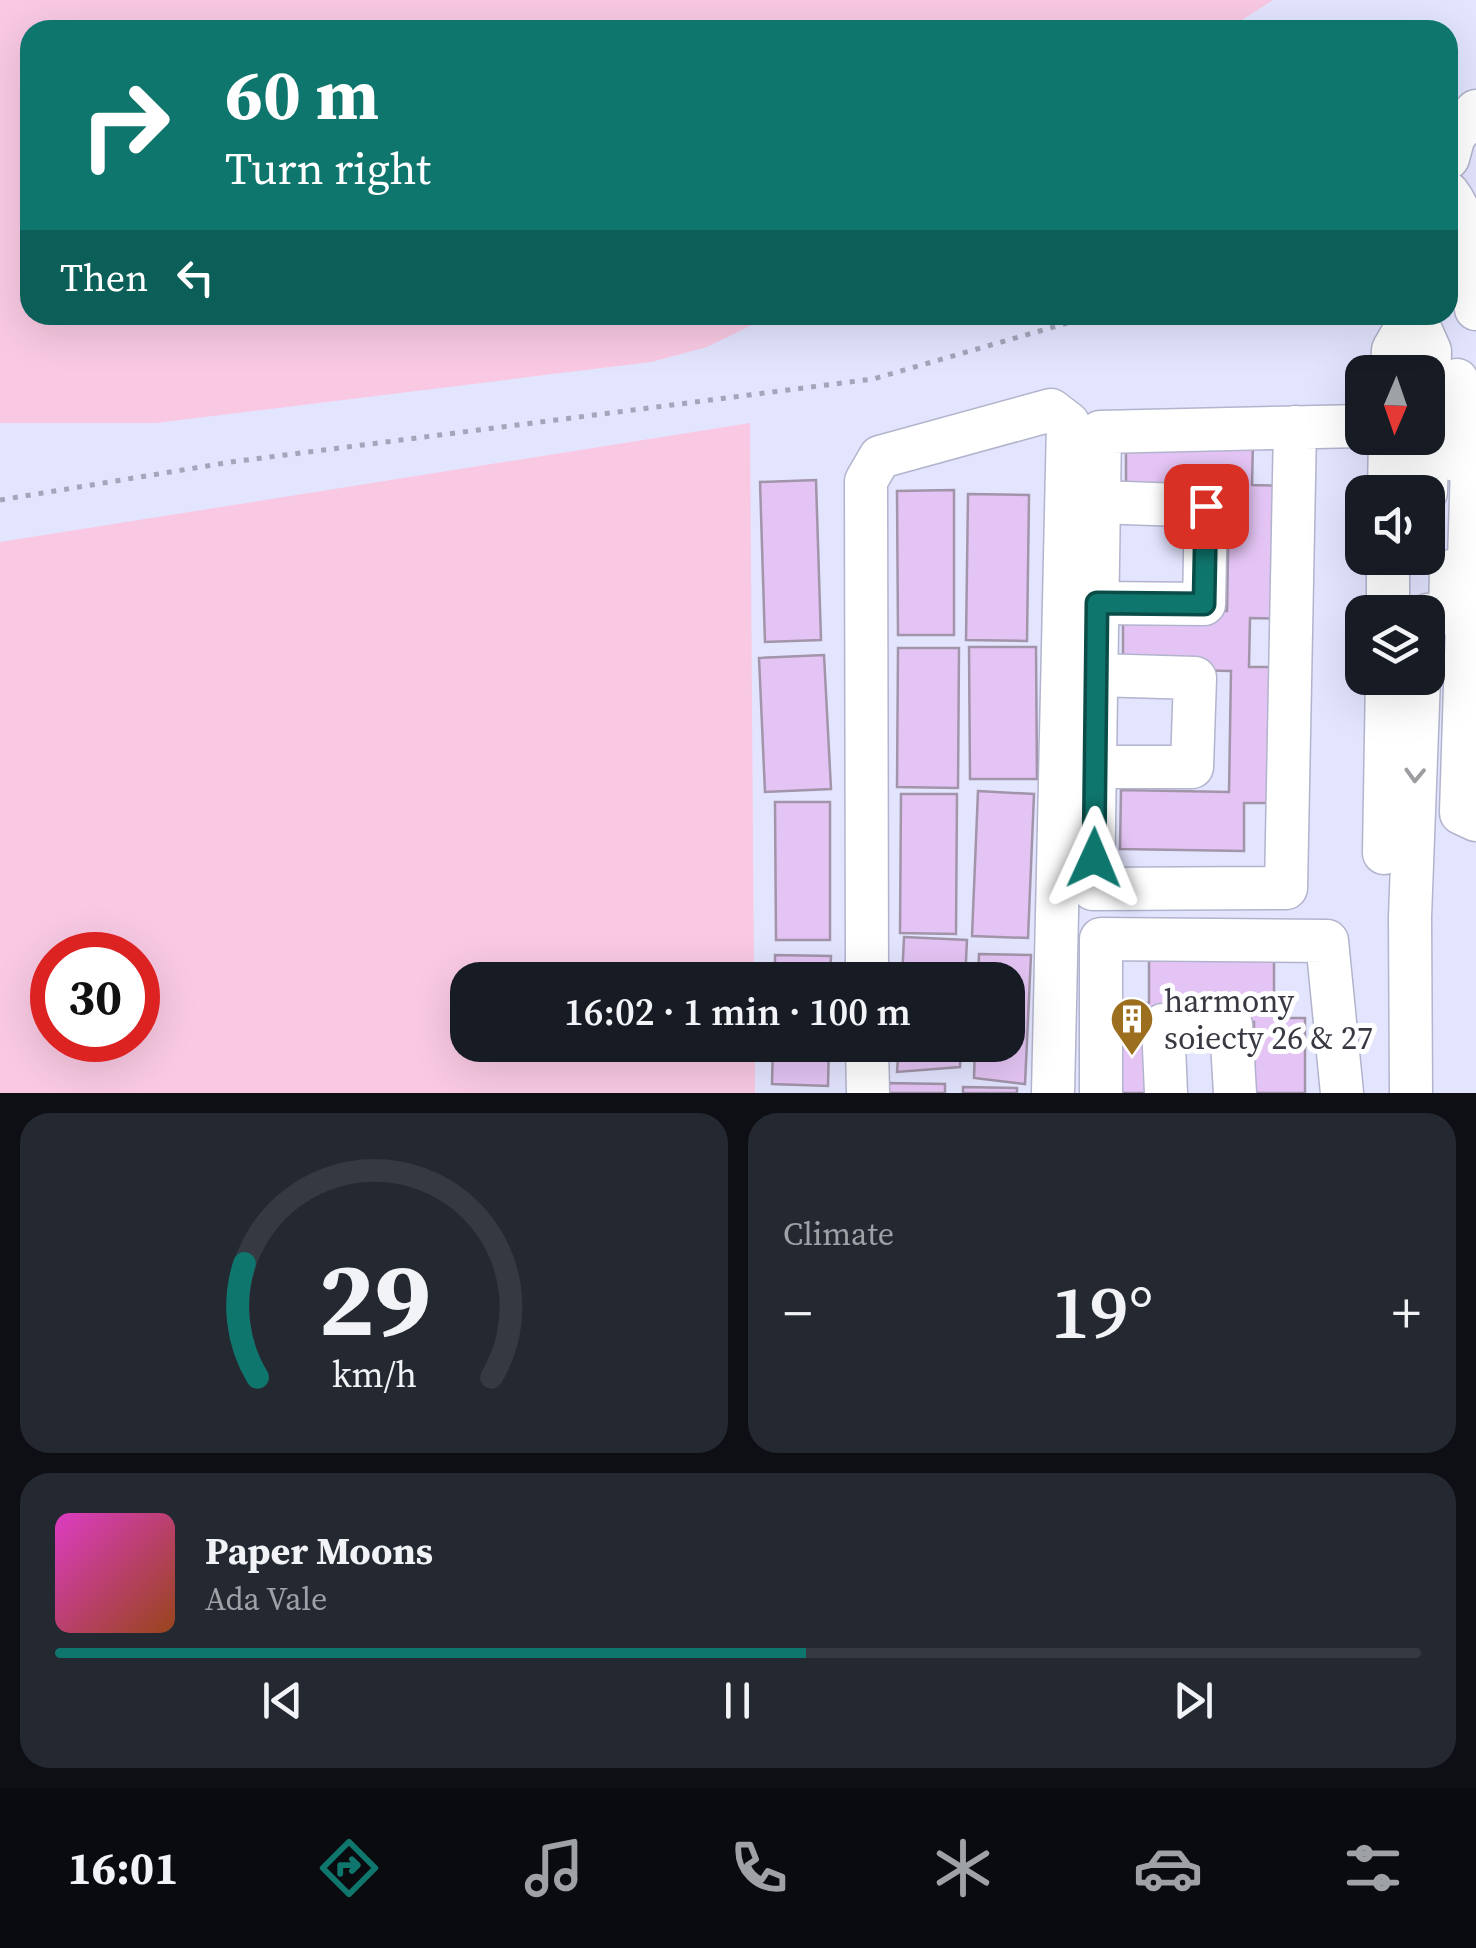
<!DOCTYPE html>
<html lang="en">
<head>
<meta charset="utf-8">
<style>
	body { margin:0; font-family:"Source Serif 4",serif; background:#242831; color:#f1f3f6; height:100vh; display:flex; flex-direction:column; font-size:38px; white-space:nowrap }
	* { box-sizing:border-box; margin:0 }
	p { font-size:32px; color:#9ea1a6 }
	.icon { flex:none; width:55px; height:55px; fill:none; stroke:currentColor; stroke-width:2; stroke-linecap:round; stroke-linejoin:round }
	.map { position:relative; height:1093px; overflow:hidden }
	.sheet { display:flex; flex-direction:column; gap:20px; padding:20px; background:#0d0f14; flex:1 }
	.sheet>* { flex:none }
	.hud { position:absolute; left:20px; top:20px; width:1438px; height:305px; border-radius:30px; box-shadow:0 10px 40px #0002; background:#0f766e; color:#fff; overflow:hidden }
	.needle { width:65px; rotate:182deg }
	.fabs { position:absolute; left:1345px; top:355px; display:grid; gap:20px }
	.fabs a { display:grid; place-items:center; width:100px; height:100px; border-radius:20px; background:#171b24; box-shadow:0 10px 40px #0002; font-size:50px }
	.speed { position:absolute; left:30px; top:932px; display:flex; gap:20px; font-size:50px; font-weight:700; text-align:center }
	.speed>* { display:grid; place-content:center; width:130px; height:130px; border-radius:50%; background:#171b24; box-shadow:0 10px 40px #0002; line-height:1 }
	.speed .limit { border:15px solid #d22; background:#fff; color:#111 }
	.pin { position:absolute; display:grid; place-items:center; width:85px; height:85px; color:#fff; margin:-42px; border-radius:20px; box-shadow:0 5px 15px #0006 }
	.me { position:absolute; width:110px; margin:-55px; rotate:1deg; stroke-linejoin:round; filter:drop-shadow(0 0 8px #0008) }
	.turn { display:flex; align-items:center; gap:35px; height:210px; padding:0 40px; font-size:45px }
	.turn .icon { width:130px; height:130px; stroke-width:2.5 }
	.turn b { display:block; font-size:70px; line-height:85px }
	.then { display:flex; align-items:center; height:95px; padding:0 40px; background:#0003; gap:20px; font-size:38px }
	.big { font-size:75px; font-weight:600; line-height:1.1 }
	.sheet .card { flex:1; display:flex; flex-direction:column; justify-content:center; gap:15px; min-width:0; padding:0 35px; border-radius:30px; background:#242831 }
	.sheet .dial { align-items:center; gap:0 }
	.dial svg { height:260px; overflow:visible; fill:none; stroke:#363941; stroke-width:7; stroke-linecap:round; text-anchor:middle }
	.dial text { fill:#f1f3f6; stroke:none }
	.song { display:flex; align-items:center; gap:30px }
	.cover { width:120px; height:120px; border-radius:15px; background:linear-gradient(135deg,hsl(310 70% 55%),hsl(20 70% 35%)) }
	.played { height:10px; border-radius:5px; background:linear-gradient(90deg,#0f766e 55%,#363941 55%) }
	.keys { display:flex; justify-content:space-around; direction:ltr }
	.heat { display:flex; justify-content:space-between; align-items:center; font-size:55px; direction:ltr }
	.sheet .tiles { flex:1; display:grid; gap:20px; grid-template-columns:1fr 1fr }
	.card:last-child { grid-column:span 2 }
	.trip { position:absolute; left:450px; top:962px; width:575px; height:100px; border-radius:30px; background:#171b24; box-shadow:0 10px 40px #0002; font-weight:600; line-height:100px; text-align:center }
	.menu { display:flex; height:160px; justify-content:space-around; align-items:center; background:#090b0e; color:#9ea1a6 }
	.menu .icon { width:70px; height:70px }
	.menu .current { color:#0f766e }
	.menu b { font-size:45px; color:#f1f3f6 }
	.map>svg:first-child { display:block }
	.green { fill:#f9c9e3; fill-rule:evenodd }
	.building { fill:#e4c4f4; stroke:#a294a9; stroke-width:2.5 }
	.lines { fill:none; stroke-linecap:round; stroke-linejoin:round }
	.minor-casing { stroke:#b2b4cd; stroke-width:45 }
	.path { stroke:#a4a5b9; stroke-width:5; stroke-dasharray:5 8; stroke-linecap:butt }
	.minor { stroke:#fff; stroke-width:42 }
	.oneway { stroke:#9c9ca1 }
	.route-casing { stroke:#0a4d48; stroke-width:25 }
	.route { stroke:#0f766e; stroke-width:18 }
	.labels { text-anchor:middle; stroke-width:10; stroke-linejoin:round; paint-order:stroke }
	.poi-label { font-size:32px; fill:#393943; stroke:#fff; text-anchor:start }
</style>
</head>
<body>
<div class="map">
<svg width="1476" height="1093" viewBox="0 0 1476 1093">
	<rect width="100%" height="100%" fill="#e3e5ff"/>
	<g class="green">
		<path d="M0 0H1273L1226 30H30V315H773L707 347 651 362 156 423H0Z"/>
		<path d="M750 423 754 980H468V1045H755V1093H0V542ZM52 955H138V1040H52Z"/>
	</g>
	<g class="building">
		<path d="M1126 439 1253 441 1252 485 1289 486 1287 619 1250 618 1249 667H1288L1286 803H1244V851L1120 849 1121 790 1229 792 1231 671 1123 669V610L1227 611 1229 497 1126 495Z"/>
		<path d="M816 480 821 640 765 642 760 482Z"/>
		<path d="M954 490V635H898L897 491Z"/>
		<path d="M968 494 1029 495 1027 641 966 640Z"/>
		<path d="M969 647H1036L1037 779H970Z"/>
		<path d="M898 648H959L958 788 897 787Z"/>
		<path d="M824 655 831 789 765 792 759 658Z"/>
		<path d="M978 791 1034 794 1028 938 972 936Z"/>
		<path d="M901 794H957L956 934 900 933Z"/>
		<path d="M775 802H830V940H776Z"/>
		<path d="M904 937 967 940 965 980H902Z"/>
		<path d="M1149 953H1274V1018H1305V1093H1254V1022H1159V1093H1105L1106 1003H1149Z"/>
		<path d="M979 954 1031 955 1025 1084 974 1078 975 1045H1008V980H978Z"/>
		<path d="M775 955 831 956 830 980H775Z"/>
		<path d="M773 1045H829L828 1086 772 1084Z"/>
		<path d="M899 1045H961L960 1067 897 1072Z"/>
		<path d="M885 1083 945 1084V1093H885Z"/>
		<path d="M963 1087 1017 1088V1093H963Z"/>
	</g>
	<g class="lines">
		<g class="minor-casing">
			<g id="minor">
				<path d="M1448 158 1454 136 1476 111"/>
				<path d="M1448 193C1473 226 1470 270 1476 309"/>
				<path d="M1414 315 1430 351 1426 492"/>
				<path d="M1392 372 1393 350 1413 315"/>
				<path d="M1476 426 1473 435 1461 813 1476 820"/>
				<path d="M1295 427 1286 888 1093 889 1100 432 1362 426"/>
				<path d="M1455 460 1457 380"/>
				<path d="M1389 492 1390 438"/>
				<path d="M1097 603 1204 604 1206 506 1099 502"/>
				<path d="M1388 612V558"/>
				<path d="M1428 615 1450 613 1451 571"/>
				<path d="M1095 767H1192L1195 678 1096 675"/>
				<path d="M1384 853 1387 678"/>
				<path d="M867 980 866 481 880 457 1051 410 1068 423 1053 1093"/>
				<path d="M867 1045 868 1093"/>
				<path d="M1101 1093V939L1327 941 1342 1093"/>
				<path d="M1166 1093 1163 1025H1231L1235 1093"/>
				<path d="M1411 1093 1410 917 1419 678"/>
			</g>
		</g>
		<path class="path" d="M0 500 231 462 873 379 1095 315"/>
		<use href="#minor" class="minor"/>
	</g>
	<defs><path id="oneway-chevron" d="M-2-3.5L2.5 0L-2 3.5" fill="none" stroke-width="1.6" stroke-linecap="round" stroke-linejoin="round" transform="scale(2.5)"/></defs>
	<use class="oneway" href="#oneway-chevron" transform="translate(1415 775) rotate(92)"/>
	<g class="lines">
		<g class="route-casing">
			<path id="route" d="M1094 858 1097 603 1204 604 1206 506"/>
		</g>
		<use href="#route" class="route"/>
	</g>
	<defs>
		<g id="building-pin" transform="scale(2.25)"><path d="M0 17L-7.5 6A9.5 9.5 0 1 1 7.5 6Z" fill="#9c6f1f" stroke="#fff"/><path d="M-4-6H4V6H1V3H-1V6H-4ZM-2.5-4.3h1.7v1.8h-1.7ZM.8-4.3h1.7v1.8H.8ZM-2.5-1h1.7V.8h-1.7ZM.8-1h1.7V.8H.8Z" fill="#fff"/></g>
	</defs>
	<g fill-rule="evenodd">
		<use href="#building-pin" x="1132" y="1019"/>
	</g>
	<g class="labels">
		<g class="poi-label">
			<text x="1164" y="1012">harmony<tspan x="1164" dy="37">soiecty 26 &amp; 27</tspan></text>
		</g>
	</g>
</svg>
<div class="fabs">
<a><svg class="needle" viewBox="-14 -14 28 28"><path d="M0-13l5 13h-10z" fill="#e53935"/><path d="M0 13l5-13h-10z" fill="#9ea1a6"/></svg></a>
<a><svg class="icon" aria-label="sound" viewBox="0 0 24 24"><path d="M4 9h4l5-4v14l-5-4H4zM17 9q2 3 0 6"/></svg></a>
<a><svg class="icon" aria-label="layers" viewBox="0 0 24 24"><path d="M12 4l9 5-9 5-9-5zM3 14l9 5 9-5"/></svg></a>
</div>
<div class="speed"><div class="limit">30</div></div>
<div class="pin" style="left:1206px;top:506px;background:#d93025"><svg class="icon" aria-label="arrive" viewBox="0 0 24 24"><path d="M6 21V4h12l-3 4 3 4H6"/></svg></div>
<svg class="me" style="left:1094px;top:858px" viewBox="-20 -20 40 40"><path d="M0-17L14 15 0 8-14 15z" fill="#0f766e" stroke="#fff" stroke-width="4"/></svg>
<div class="trip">16:02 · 1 min · 100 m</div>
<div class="hud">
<div class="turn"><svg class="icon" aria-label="right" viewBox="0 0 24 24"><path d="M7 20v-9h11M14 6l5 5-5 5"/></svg><div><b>60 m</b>Turn right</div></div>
<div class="then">Then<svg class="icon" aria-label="left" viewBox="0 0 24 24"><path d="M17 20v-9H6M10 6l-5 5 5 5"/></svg></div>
</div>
</div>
<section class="sheet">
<div class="tiles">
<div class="card dial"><svg viewBox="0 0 100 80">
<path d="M14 69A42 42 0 1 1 86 69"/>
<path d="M14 69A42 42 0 0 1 10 34" stroke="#0f766e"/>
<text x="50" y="56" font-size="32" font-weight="700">29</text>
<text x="50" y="72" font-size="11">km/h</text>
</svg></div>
<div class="card"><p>Climate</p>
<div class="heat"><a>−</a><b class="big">19°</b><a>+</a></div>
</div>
<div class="card">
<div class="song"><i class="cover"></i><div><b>Paper Moons</b><p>Ada Vale</p></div></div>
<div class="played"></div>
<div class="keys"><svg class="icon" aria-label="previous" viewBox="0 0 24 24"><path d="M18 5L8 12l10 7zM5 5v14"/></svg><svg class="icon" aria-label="pause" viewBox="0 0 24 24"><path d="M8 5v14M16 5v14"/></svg><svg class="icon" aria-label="next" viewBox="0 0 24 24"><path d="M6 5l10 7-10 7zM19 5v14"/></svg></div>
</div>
</div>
</section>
<nav class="menu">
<b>16:01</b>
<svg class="icon current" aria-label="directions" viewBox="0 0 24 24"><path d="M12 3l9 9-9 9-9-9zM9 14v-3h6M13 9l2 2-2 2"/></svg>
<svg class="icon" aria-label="music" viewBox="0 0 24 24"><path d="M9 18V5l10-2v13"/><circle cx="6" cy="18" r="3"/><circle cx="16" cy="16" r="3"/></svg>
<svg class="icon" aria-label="phone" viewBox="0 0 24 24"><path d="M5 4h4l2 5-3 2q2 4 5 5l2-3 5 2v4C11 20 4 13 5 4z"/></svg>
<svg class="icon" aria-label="climate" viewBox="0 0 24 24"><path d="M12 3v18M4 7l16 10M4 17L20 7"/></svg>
<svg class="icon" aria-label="car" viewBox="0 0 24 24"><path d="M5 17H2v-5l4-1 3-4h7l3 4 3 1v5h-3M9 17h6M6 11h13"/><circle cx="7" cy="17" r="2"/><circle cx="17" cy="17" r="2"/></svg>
<svg class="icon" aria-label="filters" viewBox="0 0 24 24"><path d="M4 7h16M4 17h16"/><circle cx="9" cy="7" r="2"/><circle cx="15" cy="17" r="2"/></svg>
</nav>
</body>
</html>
